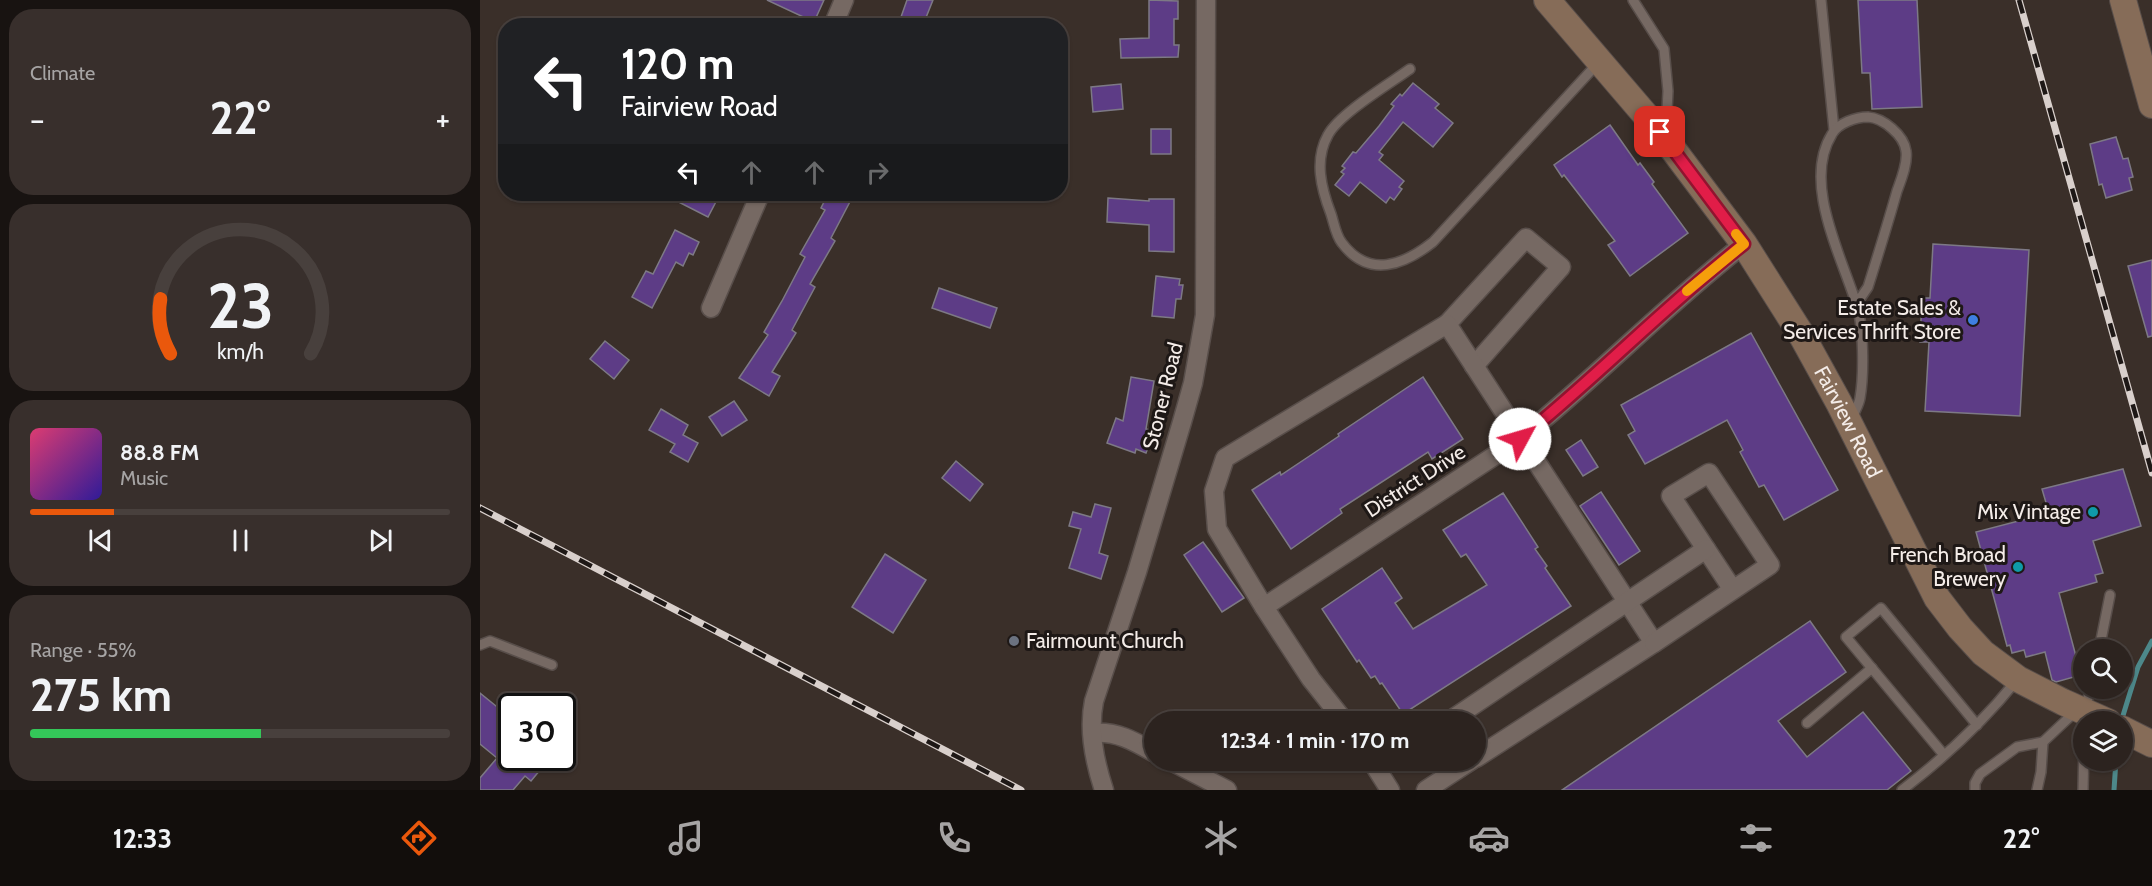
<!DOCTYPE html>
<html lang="en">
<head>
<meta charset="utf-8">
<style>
	body { margin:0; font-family:Cabin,sans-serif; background:#382f2c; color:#f1f3f6; height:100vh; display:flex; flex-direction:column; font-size:22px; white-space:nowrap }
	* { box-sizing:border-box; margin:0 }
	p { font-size:20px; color:#a6a4a4 }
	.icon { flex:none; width:33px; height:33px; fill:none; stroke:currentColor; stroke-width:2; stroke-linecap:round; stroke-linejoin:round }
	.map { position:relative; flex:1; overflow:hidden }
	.side { display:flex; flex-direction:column; gap:9px; padding:9px; background:#181311; width:480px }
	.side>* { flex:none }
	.hud { position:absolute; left:18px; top:18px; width:570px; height:183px; border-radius:24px; box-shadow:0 2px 4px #0004,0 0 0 2px #48403d; background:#202124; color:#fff; overflow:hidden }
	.tools { position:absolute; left:1593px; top:639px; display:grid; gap:12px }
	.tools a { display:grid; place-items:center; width:60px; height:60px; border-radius:50%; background:#2c231f; box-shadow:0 2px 4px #0004,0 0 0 2px #48403d; font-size:30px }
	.speed { position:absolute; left:18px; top:693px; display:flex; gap:12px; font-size:30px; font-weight:700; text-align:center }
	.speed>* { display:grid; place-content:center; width:78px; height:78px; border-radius:50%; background:#2c231f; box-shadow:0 2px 4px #0004,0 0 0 2px #48403d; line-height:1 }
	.speed .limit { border:3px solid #111; border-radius:9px; background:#fff; color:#111 }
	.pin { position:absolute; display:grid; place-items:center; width:51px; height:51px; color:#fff; margin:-26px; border-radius:12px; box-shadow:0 3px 9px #0006 }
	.me { position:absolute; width:66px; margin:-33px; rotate:51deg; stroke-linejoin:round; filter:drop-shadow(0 0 4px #0008) }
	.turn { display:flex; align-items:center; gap:21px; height:126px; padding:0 24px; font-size:27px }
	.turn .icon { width:78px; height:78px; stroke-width:2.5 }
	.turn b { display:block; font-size:42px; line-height:51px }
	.lanes { display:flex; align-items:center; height:57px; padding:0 24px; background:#0003; justify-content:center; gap:30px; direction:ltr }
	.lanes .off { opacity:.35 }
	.big { font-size:45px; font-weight:700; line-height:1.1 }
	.side .widget { flex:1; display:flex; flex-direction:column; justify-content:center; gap:9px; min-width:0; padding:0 21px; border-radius:24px; background:#382f2c }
	.side .dial { align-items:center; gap:0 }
	.dial svg { height:156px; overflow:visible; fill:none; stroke:#48403d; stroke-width:7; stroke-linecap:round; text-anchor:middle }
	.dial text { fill:#f1f3f6; stroke:none }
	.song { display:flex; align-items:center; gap:18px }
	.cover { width:72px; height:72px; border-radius:9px; background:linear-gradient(135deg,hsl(340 70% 55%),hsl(250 70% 35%)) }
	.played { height:6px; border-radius:3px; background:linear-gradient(90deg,#ea580c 20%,#48403d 20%) }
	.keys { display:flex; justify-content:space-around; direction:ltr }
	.heat { display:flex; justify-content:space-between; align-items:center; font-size:33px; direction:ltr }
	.charge { height:9px; border-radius:4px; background:linear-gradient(90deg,#34c759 55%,#48403d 0) }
	.trip { position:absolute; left:664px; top:711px; width:342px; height:60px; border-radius:30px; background:#2c231f; box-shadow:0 2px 4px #0004,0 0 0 2px #48403d; font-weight:700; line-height:60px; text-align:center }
	.menu { display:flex; height:96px; justify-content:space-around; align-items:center; background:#120e0c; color:#a6a4a4 }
	.menu .icon { width:42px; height:42px }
	.menu .current { color:#ea580c }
	.menu b { font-size:27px; color:#f1f3f6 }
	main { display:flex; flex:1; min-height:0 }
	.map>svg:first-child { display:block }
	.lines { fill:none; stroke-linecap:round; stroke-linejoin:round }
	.stream { stroke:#4d888a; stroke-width:5 }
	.building { fill:#5d3c86; stroke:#7d7985; stroke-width:1.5 }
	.lane-casing { stroke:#584e4a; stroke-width:12 }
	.street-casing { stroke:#584e4a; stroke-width:21 }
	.secondary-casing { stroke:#584e4a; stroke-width:28 }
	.lane { stroke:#766963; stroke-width:9 }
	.street { stroke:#766963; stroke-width:18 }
	.secondary { stroke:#866c58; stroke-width:26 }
	.rail-casing { stroke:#d9d0cc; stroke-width:7 }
	.rail { stroke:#1e1816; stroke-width:4.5; stroke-dasharray:14; stroke-linecap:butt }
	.route-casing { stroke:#92132f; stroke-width:15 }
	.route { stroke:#e11d48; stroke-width:10 }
	.slow { stroke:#f59e0b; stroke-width:10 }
	.shop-dot { fill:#3f7fe0; stroke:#1e1816; stroke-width:2 }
	.culture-dot { fill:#0f9aa8; stroke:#1e1816; stroke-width:2 }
	.worship-dot { fill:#6b7280; stroke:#1e1816; stroke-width:2 }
	.labels { text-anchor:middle; stroke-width:6; stroke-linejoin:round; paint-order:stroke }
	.poi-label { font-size:21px; fill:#f4ece8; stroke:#1e1816; text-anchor:end }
	.street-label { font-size:21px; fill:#f4ece8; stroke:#1e1816 }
</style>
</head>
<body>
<main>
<section class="side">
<div class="widget"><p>Climate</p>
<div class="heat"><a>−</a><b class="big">22°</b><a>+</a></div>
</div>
<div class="widget dial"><svg viewBox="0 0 100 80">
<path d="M14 69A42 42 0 1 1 86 69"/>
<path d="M14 69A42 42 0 0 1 9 41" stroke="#ea580c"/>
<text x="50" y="56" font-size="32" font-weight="700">23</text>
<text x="50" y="72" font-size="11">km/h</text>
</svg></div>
<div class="widget">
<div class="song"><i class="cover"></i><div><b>88.8 FM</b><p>Music</p></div></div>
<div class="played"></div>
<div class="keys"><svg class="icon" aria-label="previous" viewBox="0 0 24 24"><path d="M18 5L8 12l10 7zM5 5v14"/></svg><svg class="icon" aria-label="pause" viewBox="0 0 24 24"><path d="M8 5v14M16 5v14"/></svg><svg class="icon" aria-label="next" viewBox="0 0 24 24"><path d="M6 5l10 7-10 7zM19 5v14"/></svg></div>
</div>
<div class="widget"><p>Range · 55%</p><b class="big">275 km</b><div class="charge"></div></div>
</section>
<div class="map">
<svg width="1672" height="790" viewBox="0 0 1672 790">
	<rect width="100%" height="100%" fill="#3a2f29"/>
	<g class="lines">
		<g class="stream">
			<path d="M1641 722 1658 667 1672 641"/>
			<path d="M1634 790 1636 760"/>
		</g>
	</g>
	<g class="building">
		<path d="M287 0H344L334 22Z"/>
		<path d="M427 0H453L443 25 421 17Z"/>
		<path d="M669 0 698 1V19H694V45H699L698 57 641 58 640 39 669 38Z"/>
		<path d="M1378 0H1437L1442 107 1392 109 1390 73H1382Z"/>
		<path d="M933 83 959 104 955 108 973 123 953 147 923 122 899 152 903 155 899 160 924 181 919 187 922 189 914 200 910 197 906 203 880 182 869 196 855 185 864 174 861 172 865 168 862 166 873 152 876 153 899 126 914 106 911 104 920 94 922 96Z"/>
		<path d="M641 84 643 109 613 112 611 87Z"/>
		<path d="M1130 125 1158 165 1160 163 1174 182 1172 184 1208 233 1150 276 1128 245 1135 241 1084 175 1082 177 1074 165Z"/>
		<rect x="671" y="129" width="20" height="25"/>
		<path d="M1636 137 1643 159 1648 158 1653 177 1649 178 1652 190 1626 198 1622 184 1619 185 1610 144Z"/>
		<path d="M183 194H240L228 217Z"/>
		<path d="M348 194H374L351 238 355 241 330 284 335 287 312 330 316 333 292 372 300 376 289 396 259 378 288 335 284 332 302 301 325 257 320 254 345 210 341 208Z"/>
		<path d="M628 198 669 201V199H694V252L669 251V225L627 222Z"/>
		<path d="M195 230 219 242 213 255 209 253 203 266 196 262 172 308 152 297 166 271 173 274Z"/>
		<path d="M1453 244 1549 250 1540 416 1445 411 1449 342H1440L1442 298H1450Z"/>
		<path d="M1672 260V336L1668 337 1648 266Z"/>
		<path d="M676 276 700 279 699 285H703L701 299H696L694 318 672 316Z"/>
		<path d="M459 288 517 308 510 328 452 308Z"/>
		<path d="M1271 333 1358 490 1304 520 1284 485 1279 487 1260 452 1263 450 1247 420 1165 464 1148 435 1155 431 1141 405Z"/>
		<path d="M125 341 149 360 134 379 110 359Z"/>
		<path d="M651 377 674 381 666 429 674 431 666 453 656 449 655 453 627 443 636 418 643 421Z"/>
		<path d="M943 377 983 439 952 459 948 452 860 509 862 513 811 549 772 490 800 472 801 475 834 453 859 436 858 434Z"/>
		<path d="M254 401 267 420 242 436 229 417Z"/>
		<path d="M181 409 208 425 203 435 218 443 208 462 190 452 195 444 169 430Z"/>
		<path d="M1101 440 1118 467 1103 476 1086 450Z"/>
		<path d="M476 461 503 484 490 501 462 478Z"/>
		<path d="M1643 469 1661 526 1613 541 1623 573 1615 575 1617 582 1579 593 1601 675 1576 682 1572 680 1565 652 1546 657 1544 650 1532 653 1530 645 1527 646 1496 532 1569 513 1562 489Z"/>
		<path d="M1121 492 1160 551 1139 565 1100 506Z"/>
		<path d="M1023 493 1058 547 1055 549 1067 566 1065 568 1091 606 923 714 902 683 900 684 895 676 891 678 879 660 877 662 842 609 902 568 922 598 915 603 933 629 1007 585 986 554 981 557 963 530Z"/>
		<path d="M615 504 631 508 619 553 628 556 621 579 589 568 601 529 589 526 593 512 611 517Z"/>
		<path d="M723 542 764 598 742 612 704 555Z"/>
		<path d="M405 554 446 580 413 633 372 607Z"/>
		<path d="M1330 621 1366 672 1298 721 1327 757 1383 712 1431 771 1407 790H1082Z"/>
		<path d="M0 693 32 719V758H58L65 764 51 781 45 776 33 790H0V778L17 758 0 744Z"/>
	</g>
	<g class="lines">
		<g class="lane-casing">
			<g id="lane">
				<path d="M1153 0 1184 49 1188 91 1187 111 1178 126"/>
				<path d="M1341 0 1354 130"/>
				<path d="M930 69C909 84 859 114 848 135 834 160 841 188 851 214 854 223 856 236 862 243 889 279 924 265 953 242L1118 63"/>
				<path d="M1372 419C1374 412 1379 405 1380 398 1384 375 1384 325 1376 303 1361 255 1322 182 1352 134 1358 123 1376 117 1388 117 1403 118 1424 135 1426 151 1428 163 1421 180 1417 191 1408 223 1398 255 1388 287L1377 303"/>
				<path d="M0 645 10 641 72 665"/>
				<path d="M1619 650 1630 595"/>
				<path d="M1604 708 1612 688"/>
				<path d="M1327 723 1392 668"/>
				<path d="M1464 755 1366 637 1401 608 1497 725"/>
				<path d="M1422 790C1464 758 1503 722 1536 681"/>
				<path d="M1495 790V783L1500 774 1537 747 1563 742 1597 710"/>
				<path d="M1557 790 1561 772 1563 742"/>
				<path d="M1603 790 1604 745"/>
			</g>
		</g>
		<g class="street-casing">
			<g id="street">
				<path d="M353 26 364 0"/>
				<path d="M231 308 280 194"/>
				<path d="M967 324 1046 238 1081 267 994 366"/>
				<path d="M784 607 737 529 734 491 745 458 967 324 1174 643 996 758"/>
				<path d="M1174 643 1290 565 1229 473 1191 496 1253 590"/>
				<path d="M865 722 831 679 784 607 1040 439C1117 377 1186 305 1264 244"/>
				<path d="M968 722 1226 549"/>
				<path d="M613 733C637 731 654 741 675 753"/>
				<path d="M689 760 747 790"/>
				<path d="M891 760 910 790"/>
				<path d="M624 790C615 763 608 730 614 701L657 572 702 422 713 383 725 315 726 0"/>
				<path d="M946 790 992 760"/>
			</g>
		</g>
		<g class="secondary-casing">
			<g id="secondary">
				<path id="s1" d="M1067 0 1180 132 1264 244 1321 334 1359 403 1457 598 1480 628 1503 653 1538 679 1583 702 1628 722"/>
				<path d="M1643 0 1672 105"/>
				<path d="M1642 729 1672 744"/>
			</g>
		</g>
		<use href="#lane" class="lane"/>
		<use href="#street" class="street"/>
		<use href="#secondary" class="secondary"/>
		<g class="rail-casing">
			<g id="rail">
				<path d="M1539 0 1672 473"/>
				<path d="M0 508 541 790"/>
			</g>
		</g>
		<use href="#rail" class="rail"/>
	</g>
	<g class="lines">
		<g class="route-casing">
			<path id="route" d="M1040 439C1117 377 1186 305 1264 244L1180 132"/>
		</g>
		<use href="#route" class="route"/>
		<path class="slow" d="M1207 291 1264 244 1256 234"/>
	</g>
	<circle class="shop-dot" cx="1493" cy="320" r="6"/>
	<g class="culture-dot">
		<circle cx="1613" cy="512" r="6"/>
		<circle cx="1538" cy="567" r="6"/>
	</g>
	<circle class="worship-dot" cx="534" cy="641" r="6"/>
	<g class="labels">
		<g class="poi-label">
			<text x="1481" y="315">Estate Sales &amp;<tspan x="1481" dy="24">Services Thrift Store</tspan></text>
			<text x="1601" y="519">Mix Vintage</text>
			<text x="1526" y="562">French Broad<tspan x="1526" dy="24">Brewery</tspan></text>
			<text x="546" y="648" text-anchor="start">Fairmount Church</text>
		</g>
		<g class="street-label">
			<text transform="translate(683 396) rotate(-76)" y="7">Stoner Road</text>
			<text dy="7" stroke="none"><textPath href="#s1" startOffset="520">Fairview Road</textPath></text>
			<text transform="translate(935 481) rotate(-33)" y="7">District Drive</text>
		</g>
	</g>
</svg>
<div class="tools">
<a><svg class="icon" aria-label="search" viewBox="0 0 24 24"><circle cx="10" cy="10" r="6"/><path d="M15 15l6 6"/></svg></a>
<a><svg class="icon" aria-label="layers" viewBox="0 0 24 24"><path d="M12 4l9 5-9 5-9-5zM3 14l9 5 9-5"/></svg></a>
</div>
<div class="speed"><div class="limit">30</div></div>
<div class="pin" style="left:1180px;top:132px;background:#d93025"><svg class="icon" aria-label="arrive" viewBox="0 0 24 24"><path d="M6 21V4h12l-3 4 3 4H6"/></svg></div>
<svg class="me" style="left:1040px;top:439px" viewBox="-20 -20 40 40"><circle r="19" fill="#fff"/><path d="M0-13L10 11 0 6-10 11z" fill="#e11d48"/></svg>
<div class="trip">12:34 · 1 min · 170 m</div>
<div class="hud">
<div class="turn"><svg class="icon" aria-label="left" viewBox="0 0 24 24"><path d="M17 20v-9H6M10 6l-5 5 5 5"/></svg><div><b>120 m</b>Fairview Road</div></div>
<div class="lanes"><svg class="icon" aria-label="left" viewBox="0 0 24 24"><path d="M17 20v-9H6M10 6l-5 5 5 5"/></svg><svg class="icon off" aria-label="ahead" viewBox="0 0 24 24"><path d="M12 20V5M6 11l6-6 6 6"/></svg><svg class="icon off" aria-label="ahead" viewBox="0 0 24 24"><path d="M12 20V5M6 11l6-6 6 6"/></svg><svg class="icon off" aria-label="right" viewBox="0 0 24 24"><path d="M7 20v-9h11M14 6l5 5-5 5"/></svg></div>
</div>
</div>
</main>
<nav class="menu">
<b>12:33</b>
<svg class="icon current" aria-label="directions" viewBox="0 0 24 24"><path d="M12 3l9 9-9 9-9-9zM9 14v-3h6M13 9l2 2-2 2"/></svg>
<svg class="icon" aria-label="music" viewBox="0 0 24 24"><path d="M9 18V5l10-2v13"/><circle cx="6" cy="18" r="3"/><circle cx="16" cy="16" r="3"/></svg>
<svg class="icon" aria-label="phone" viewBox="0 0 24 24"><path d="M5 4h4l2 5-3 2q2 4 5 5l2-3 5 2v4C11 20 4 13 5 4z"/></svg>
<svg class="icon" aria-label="climate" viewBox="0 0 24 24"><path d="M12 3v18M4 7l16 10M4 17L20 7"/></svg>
<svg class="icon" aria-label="car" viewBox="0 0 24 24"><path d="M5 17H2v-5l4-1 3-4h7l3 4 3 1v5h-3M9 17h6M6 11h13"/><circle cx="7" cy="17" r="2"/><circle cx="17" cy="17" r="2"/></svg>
<svg class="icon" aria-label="filters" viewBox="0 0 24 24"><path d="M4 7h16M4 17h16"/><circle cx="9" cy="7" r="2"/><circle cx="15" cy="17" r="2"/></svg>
<b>22°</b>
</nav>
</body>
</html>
